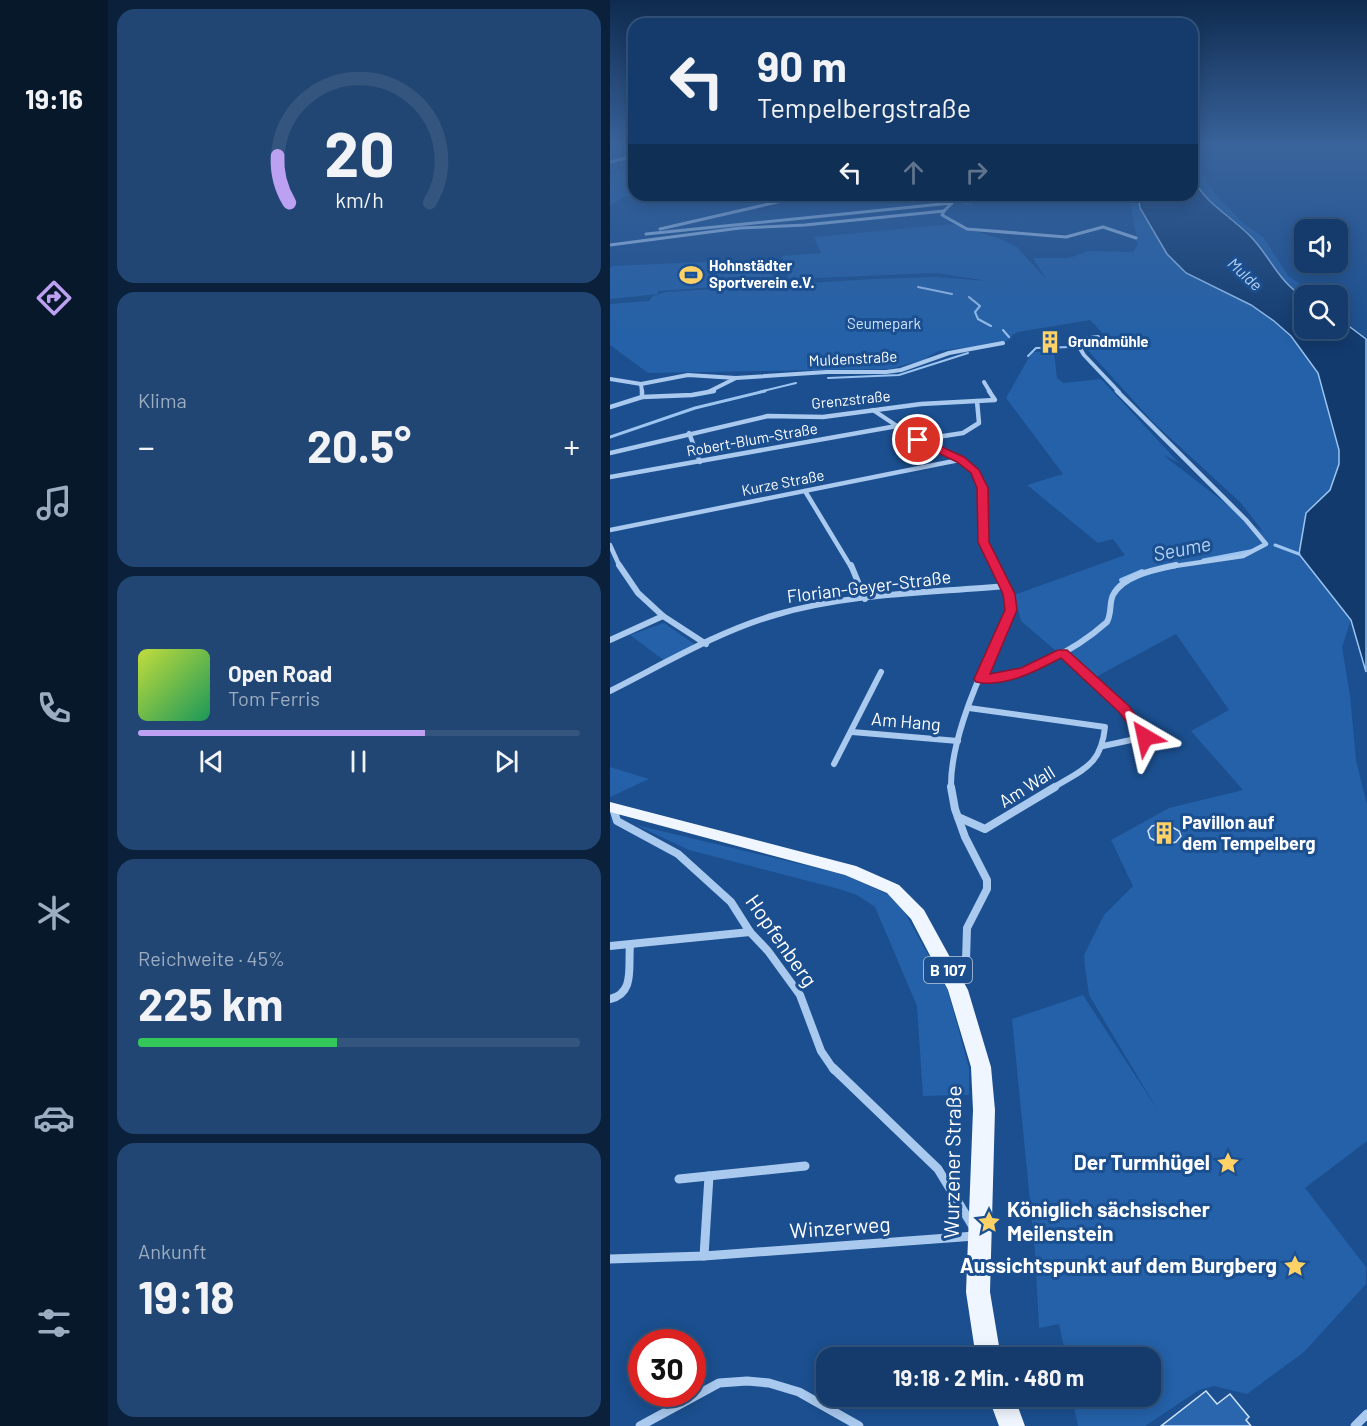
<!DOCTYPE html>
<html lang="de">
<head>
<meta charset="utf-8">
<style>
	body { margin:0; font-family:Barlow,sans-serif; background:#214673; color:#f1f3f6; height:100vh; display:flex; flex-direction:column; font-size:22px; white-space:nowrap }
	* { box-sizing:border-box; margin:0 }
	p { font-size:20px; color:#9dadc1 }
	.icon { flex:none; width:33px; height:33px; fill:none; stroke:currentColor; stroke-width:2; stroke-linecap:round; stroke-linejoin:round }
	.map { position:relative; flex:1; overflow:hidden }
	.side { display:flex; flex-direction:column; gap:9px; padding:9px; background:#0b203b; width:502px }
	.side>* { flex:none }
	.guide { position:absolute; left:18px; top:18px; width:570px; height:183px; border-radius:18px; box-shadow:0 3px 15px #0003,0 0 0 2px #33557e; background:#143b6b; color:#f1f3f6; overflow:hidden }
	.fabs { position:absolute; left:684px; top:219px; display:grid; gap:12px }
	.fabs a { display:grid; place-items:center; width:54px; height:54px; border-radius:12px; background:#143b6b; box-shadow:0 3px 15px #0003,0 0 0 2px #33557e; font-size:30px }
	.speed { position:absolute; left:18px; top:1329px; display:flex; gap:12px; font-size:30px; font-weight:700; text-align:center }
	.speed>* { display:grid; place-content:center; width:78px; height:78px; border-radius:50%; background:#143b6b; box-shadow:0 3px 15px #0003,0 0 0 2px #33557e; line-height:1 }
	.speed .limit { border:9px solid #d22; background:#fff; color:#111 }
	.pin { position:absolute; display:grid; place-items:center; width:51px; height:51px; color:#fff; margin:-26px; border:3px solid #fff; border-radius:50%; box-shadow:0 2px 6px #0007 }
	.me { position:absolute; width:66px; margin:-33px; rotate:324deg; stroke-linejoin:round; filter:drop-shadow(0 0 4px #0008) }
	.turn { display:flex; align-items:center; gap:21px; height:126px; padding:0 30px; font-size:27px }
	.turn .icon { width:78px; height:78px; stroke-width:2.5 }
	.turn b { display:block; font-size:42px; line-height:51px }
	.lanes { display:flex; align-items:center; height:57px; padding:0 30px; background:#0003; justify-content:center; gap:30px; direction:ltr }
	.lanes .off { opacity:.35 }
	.big { font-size:45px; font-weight:700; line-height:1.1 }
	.side .card { flex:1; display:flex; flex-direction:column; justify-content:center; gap:9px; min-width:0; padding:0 21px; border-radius:18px; background:#214673 }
	.side .dial { align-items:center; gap:0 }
	.dial svg { height:156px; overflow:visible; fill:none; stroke:#33557e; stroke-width:7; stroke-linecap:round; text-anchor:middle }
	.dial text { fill:#f1f3f6; stroke:none }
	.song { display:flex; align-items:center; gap:18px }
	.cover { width:72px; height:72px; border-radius:9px; background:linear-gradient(135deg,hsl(70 70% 55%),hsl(150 70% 35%)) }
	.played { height:6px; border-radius:3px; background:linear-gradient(90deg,#bca0f2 65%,#33557e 65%) }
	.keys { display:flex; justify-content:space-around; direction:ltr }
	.heat { display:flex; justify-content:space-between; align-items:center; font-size:33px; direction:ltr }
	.charge { height:9px; border-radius:4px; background:linear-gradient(90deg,#34c759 45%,#33557e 0) }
	.trip { position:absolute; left:206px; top:1347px; width:345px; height:60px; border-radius:18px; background:#143b6b; box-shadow:0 3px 15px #0003,0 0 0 2px #33557e; font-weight:700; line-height:60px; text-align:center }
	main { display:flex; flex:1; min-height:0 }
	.tabs { display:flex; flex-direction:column; width:108px; justify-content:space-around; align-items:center; background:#08182b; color:#9dadc1 }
	.tabs .icon { width:42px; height:42px }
	.tabs .selected { color:#bca0f2 }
	.tabs b { font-size:27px; color:#f1f3f6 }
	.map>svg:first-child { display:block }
	.green { fill:#2461a8 }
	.water { fill:#123a6d; stroke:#9cc4f0; stroke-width:1.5 }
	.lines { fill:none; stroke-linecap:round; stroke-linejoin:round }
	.stream-far2 { stroke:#9cc4f0; stroke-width:2 }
	.stream-far1 { stroke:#9cc4f0; stroke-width:3 }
	.stream { stroke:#9cc4f0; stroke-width:4 }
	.building { fill:#2a66ad; stroke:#cfe3fa; stroke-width:1.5 }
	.street-tunnel { stroke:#3d69a0; stroke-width:3; stroke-dasharray:3 1.5; stroke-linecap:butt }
	.street-far5 { stroke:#a9c9ee; stroke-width:3 }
	.street-far4 { stroke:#a9c9ee; stroke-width:4 }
	.street-far3 { stroke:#a9c9ee; stroke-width:4.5 }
	.street-far2 { stroke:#a9c9ee; stroke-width:6 }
	.street-far1 { stroke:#a9c9ee; stroke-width:8 }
	.street { stroke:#a9c9ee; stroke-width:9 }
	.primary { fill:#f0f6ff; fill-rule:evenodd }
	.route { fill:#e11d48; stroke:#92132f; stroke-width:1.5 }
	.labels { text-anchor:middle; stroke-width:6; stroke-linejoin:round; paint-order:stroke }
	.far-poi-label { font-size:15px; font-weight:bold; fill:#fff; stroke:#1b4f8f; text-anchor:start }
	.far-park-label { font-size:15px; fill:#cfe3fa; stroke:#1b4f8f }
	.far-street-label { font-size:15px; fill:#fff; stroke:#1b4f8f }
	.far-water-label { font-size:16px; font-style:italic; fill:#b5d3f5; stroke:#1b4f8f }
	.shield { fill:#1b4f8f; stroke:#bbcadd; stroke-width:1.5 }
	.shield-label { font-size:16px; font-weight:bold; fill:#fff }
	.street-label { font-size:18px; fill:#fff; stroke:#1b4f8f }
	.poi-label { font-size:18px; font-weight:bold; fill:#fff; stroke:#1b4f8f; text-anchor:start }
	.water-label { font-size:20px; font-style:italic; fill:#b5d3f5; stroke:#1b4f8f }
	.near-street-label { font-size:21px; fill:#fff; stroke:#1b4f8f }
	.near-poi-label { font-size:21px; font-weight:bold; fill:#fff; stroke:#1b4f8f; text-anchor:end }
</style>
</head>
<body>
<main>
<nav class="tabs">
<b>19:16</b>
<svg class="icon selected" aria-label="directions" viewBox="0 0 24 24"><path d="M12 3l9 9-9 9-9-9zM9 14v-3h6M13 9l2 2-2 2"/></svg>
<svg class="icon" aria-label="music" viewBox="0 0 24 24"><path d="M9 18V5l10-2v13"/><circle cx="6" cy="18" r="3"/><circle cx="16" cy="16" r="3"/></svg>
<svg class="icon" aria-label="phone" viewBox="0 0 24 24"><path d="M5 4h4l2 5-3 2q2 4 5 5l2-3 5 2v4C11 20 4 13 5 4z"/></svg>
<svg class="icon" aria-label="climate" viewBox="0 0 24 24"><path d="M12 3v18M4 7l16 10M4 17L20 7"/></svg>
<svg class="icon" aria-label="car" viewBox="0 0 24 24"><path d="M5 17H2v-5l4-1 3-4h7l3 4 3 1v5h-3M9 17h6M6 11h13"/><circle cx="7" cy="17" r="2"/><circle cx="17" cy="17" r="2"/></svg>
<svg class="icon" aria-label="filters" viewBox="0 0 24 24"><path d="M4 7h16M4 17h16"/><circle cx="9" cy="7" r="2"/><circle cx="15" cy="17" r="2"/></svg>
</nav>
<section class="side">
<div class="card dial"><svg viewBox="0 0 100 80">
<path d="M14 69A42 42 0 1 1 86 69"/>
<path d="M14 69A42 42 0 0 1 8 45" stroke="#bca0f2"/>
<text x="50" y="56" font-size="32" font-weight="700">20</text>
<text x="50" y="72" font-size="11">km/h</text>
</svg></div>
<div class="card"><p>Klima</p>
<div class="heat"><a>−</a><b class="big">20.5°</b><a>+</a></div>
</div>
<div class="card">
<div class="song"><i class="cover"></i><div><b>Open Road</b><p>Tom Ferris</p></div></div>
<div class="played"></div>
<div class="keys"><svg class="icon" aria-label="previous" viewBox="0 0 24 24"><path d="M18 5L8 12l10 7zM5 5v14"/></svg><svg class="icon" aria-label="pause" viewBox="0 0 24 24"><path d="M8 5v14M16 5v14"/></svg><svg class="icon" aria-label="next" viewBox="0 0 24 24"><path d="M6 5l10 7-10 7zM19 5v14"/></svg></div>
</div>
<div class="card"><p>Reichweite · 45%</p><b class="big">225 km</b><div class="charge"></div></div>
<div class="card"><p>Ankunft</p><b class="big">19:18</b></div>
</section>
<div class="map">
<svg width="757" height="1426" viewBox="0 0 757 1426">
	<rect width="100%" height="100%" fill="#1b4f8f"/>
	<g class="green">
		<path d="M582 145H599L592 158 591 168 604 193 632 222 654 238 678 276 706 295 694 297 683 291 643 239 589 192 582 176Z"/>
		<path d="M24 168V192L0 205V175Z"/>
		<path d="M519 195H528L538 220 557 254 576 273 641 305 664 321 681 336 708 373 729 450V464L720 490 696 513 689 554 741 620 732 647 740 695 746 760 757 805V1141L695 1188 756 1267V1284L694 1352 637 1394 604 1386 589 1390 535 1426H468L462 1397 540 1396V1358L456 1357 449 1324 429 1328 425 1252 402 1019 473 995 547 1109 479 995 475 967 474 955 494 915 523 886 501 840 559 808 633 790 581 731 619 710 566 634 480 680 411 621 404 595 515 555 503 539 488 543 417 485 453 474 396 398 422 352H444L447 378 453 383 491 379 569 463 553 455 654 533 631 503 543 422 474 346H492L494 335 480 320 408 332 402 335 401 339 389 344 328 351 313 360 280 369 38 373 0 345V304L39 301 43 296 56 292 263 279 326 277 378 281 326 273 179 279 172 256 211 253 204 237 342 224 391 239 407 247 436 279 423 258H459L478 251 523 252 528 244 524 238 526 235Z"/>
		<path d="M159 259 164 283 48 291V294L0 299V268L3 266Z"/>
		<path d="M54 623 84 644 82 648 55 661 20 635Z"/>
		<path d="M0 767 39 779 0 797Z"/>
		<path d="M26 825 236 875 279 895 293 909 338 991 359 1068V1095L313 1096 307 1006 265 907 247 895 229 889 79 850Z"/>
	</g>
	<path class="water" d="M582 176C594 204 623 217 643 239 661 259 670 283 694 297V328H728V318L756 339V672L741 620 689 554 696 513 720 490 729 464V450L708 373 681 336 664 321 641 305 576 273 557 254 530 208 528 195H582Z"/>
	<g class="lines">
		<g class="stream-far2">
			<path d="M308 287 342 294"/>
			<path d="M359 297 370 306 365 312 368 319 381 326"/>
			<path d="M393 330 399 337"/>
			<path d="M418 356 426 348 461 347"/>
			<path d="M218 378 289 375 358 353"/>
			<path d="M149 392 186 383"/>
		</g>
		<g class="stream-far1">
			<path d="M0 437 85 408 155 391"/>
			<path d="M665 545 689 554"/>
			<path d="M593 560 640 551"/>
		</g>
		<path class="stream" d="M511 580 532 571"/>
	</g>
	<g class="building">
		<path d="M555 823 569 831 571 836 566 842 553 845 540 838 538 831 542 826Z"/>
		<path d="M596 1391 607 1404 620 1394 639 1417 636 1420 641 1426H551Z"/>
	</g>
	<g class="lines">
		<path class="street-tunnel" d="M355 203H362"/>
		<g class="street-far5">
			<path d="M0 162 24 156"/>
			<path d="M320 195 342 203 334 211"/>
			<path d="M334 211 332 215 357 229 456 237 493 227 526 238"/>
			<path d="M50 229 198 195"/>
			<path d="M36 234 342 203"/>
			<path d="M0 245 130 228 195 225 334 211"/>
		</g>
		<g class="street-far4">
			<path d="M488 337 465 340 474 355 509 392"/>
			<path d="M0 379 31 384"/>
			<path d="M374 382 380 392"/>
			<path d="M32 392 31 384 78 375 126 378 217 372H276L291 370 339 353 393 343"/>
			<path d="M98 392 126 378"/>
		</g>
		<g class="street-far3">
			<path d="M507 391 636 520 656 544 633 556 558 567"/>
			<path d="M32 397 82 395 104 391"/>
			<path d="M0 407 32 397V391"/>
			<path d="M263 410 308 440 350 459 366 472 373 488V542L385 567"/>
			<path d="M79 433 90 462"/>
			<path d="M308 440 353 433 369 423 367 401"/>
			<path d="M0 453 158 416 213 417 311 404 385 400 379 391"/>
			<path d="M0 477 287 426"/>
			<path d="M195 491 241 567"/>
			<path d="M0 530 349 460"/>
			<path d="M0 545 10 567"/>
		</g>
		<g class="street-far2">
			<path d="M9 565 28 593 53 616"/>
			<path d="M241 565 255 599"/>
			<path d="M0 640 53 616 96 644"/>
			<path d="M452 653 514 709 535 737 493 746"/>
			<path d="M371 679C418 674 462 653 497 622 502 613 499 603 503 595 513 575 548 569 566 565"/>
			<path d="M0 691C54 664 107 632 165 615 239 593 318 593 395 586"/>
			<path d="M359 708 495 727C491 766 473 769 443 788"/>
			<path d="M242 732 348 741"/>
			<path d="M224 764 271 672"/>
			<path d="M341 788C340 748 362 691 380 655 386 643 396 630 400 618 405 599 392 581 385 565"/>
		</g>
		<g class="street-far1">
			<path d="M341 787 345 809 355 837 377 880V889L357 928 356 961 350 984"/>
			<path d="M3 808 7 821 68 854 121 902 140 932 158 951 190 995 211 1051 224 1070"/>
			<path d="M348 817 375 829 445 787"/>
			<path d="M0 946 140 932"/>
			<path d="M0 999C25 993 18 968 20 945"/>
		</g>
		<g class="street">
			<path d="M223 1068 328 1169 362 1225"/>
			<path d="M69 1179 195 1166"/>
			<path d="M94 1256 99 1176"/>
			<path d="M0 1259 94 1256 365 1236"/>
			<path d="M30 1426 109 1383 137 1381 159 1383 189 1392 249 1426"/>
			<path d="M745 1426 757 1414"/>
		</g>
		<g class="primary">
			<path d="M0 802 246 866 289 885 314 910 358 990 381 1067 385 1110 380 1292 391 1358H366L356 1292 363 1110 361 1067 338 990 301 919 277 893 235 875 0 812Z"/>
			<path d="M378 1396H404L415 1426H389Z"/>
		</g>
	</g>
	<linearGradient id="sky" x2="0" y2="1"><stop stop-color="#0f2b4f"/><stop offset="0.42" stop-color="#39639b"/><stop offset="1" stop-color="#39639b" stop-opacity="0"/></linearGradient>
	<rect width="757" height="345" fill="url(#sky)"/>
	<path class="route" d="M305 438H312L354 457 369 470 378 488 379 542 405 594 407 610 380 674 411 668 448 650H457L519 706 542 737 540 740H530L509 712 451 658C426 671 395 688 366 682L364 679 395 610 393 594 368 542 367 488 361 473 347 462 305 442Z"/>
	<defs>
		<g id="stadium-bare" transform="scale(1.8)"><path d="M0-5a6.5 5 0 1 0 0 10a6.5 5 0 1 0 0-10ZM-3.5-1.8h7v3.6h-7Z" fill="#ffd166" stroke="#1b4f8f" stroke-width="2.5" paint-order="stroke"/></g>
		<g id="building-bare" transform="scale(1.8)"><path d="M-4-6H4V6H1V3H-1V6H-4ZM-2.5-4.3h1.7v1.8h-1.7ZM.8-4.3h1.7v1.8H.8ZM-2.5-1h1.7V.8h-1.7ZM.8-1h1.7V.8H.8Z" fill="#ffd166" stroke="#1b4f8f" stroke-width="2.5" paint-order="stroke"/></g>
		<g id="sight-bare" transform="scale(1.8)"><path d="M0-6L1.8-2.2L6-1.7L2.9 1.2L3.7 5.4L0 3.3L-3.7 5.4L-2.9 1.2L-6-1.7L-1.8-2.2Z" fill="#ffd166" stroke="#1b4f8f" stroke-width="2.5" paint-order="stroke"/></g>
	</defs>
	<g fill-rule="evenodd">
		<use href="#stadium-bare" x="81" y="275"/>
		<use href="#building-bare" x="440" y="342"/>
		<use href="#building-bare" x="554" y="833"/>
		<use href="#sight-bare" x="618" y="1163"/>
		<use href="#sight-bare" x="379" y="1222"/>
		<use href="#sight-bare" x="685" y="1266"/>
	</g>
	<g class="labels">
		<g class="far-poi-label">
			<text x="99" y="271">Hohnstädter<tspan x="99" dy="17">Sportverein e.V.</tspan></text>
			<text x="458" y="347">Grundmühle</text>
		</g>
		<g class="far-park-label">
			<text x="274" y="329">Seumepark</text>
		</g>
		<g class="far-street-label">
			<text transform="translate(243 359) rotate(-3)" y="5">Muldenstraße</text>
			<text transform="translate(241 400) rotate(-6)" y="5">Grenzstraße</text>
			<text transform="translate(142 440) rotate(-10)" y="5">Robert-Blum-Straße</text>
			<text transform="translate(173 483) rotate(-11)" y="5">Kurze Straße</text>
		</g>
		<g class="far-water-label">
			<text transform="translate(635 274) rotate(43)" y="6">Mulde</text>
		</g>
		<rect class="shield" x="314" y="957" width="48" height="26" rx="4.5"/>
		<g class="shield-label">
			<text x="338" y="976">B 107</text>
		</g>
		<g class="street-label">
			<text transform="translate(259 587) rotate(-7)" y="6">Florian-Geyer-Straße</text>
			<text transform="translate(296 722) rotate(5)" y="6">Am Hang</text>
			<text transform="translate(417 787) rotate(-32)" y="6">Am Wall</text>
		</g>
		<g class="poi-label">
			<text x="572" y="829">Pavillon auf<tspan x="572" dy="21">dem Tempelberg</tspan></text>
		</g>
		<g class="water-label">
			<text transform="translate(572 549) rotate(-11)" y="7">Seume</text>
		</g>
		<g class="near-street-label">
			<text transform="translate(171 941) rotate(55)" y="7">Hopfenberg</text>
			<text transform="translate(343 1162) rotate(-89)" y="7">Wurzener Straße</text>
			<text transform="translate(230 1228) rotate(-4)" y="7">Winzerweg</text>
		</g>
		<g class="near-poi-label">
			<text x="600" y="1170">Der Turmhügel</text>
			<text x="397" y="1217" text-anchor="start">Königlich sächsischer<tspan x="397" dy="24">Meilenstein</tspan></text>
			<text x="667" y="1273">Aussichtspunkt auf dem Burgberg</text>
		</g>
	</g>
</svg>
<div class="fabs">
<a><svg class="icon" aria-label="sound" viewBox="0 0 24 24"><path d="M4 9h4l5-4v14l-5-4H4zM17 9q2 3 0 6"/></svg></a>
<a><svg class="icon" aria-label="search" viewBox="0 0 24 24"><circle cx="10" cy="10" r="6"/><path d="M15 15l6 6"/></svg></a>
</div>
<div class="speed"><div class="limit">30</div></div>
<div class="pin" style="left:308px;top:440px;background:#d93025"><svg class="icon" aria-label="arrive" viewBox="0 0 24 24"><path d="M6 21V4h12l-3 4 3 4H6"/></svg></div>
<svg class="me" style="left:535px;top:737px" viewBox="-20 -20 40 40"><path d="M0-17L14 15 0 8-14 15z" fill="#e11d48" stroke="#fff" stroke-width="4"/></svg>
<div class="trip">19:18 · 2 Min. · 480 m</div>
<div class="guide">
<div class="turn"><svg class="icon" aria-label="left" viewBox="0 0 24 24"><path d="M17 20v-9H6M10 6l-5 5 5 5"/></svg><div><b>90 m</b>Tempelbergstraße</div></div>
<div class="lanes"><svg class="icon" aria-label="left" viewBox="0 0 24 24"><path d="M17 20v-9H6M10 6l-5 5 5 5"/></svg><svg class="icon off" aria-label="ahead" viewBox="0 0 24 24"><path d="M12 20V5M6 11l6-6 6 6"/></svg><svg class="icon off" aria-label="right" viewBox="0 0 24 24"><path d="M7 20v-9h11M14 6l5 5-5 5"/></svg></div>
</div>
</div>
</main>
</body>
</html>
